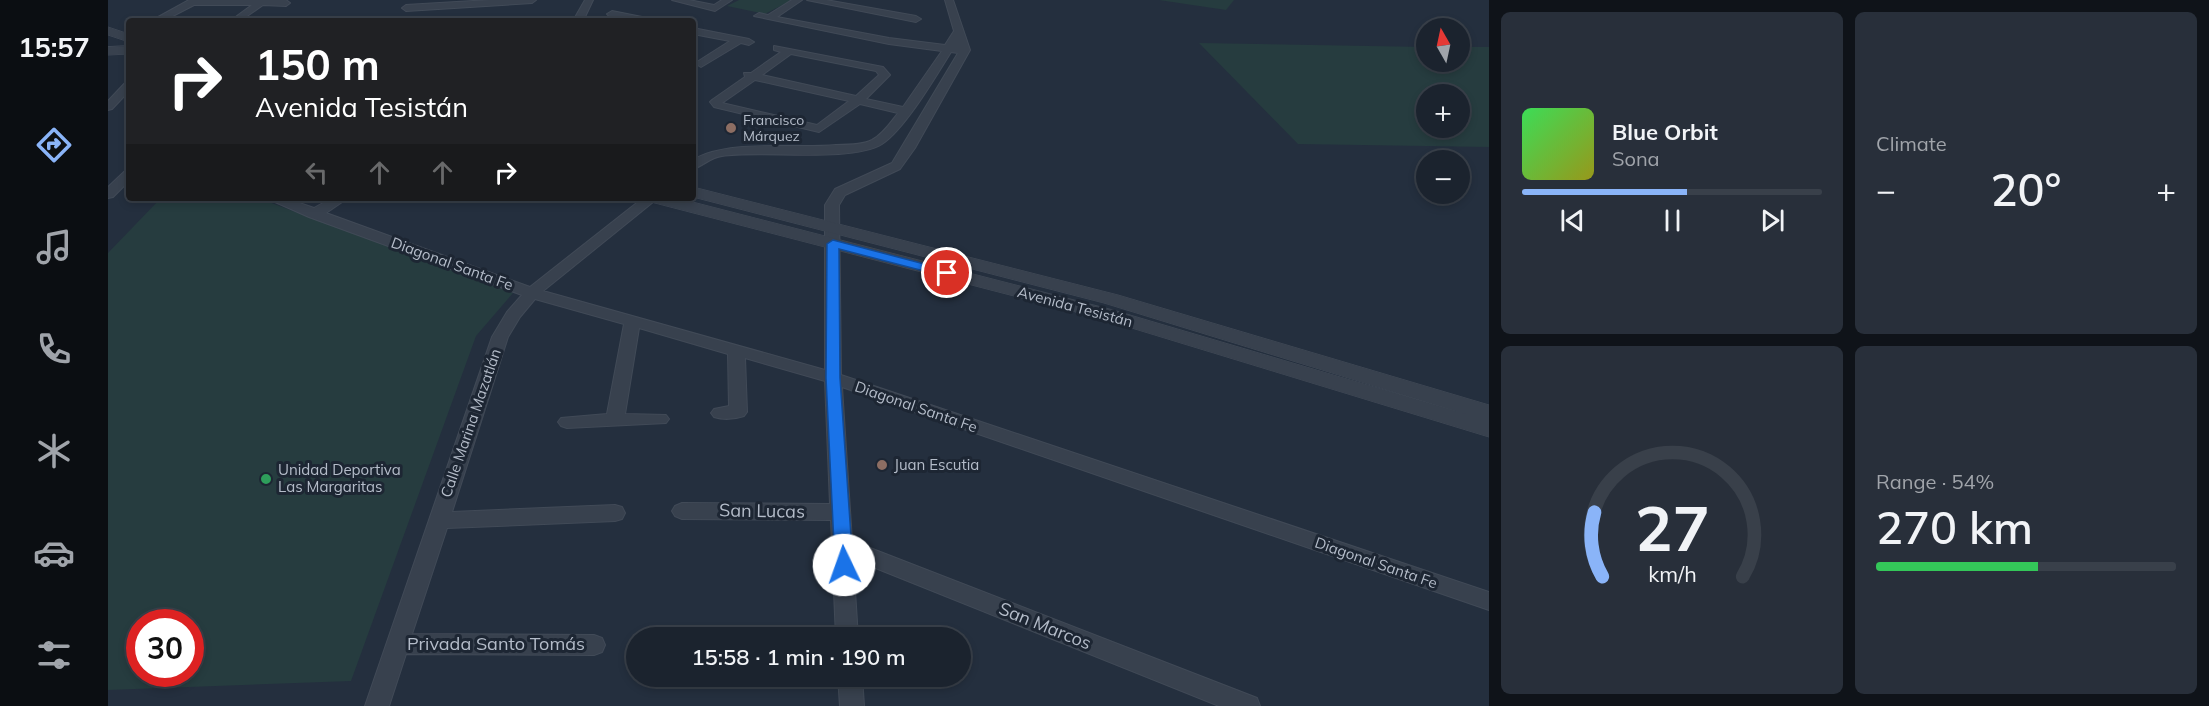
<!DOCTYPE html>
<html lang="en">
<head>
<meta charset="utf-8">
<style>
	body { margin:0; font-family:Mulish,sans-serif; background:#282f3a; color:#f1f3f6; height:100vh; display:flex; flex-direction:column; font-size:22px; white-space:nowrap }
	* { box-sizing:border-box; margin:0 }
	p { font-size:20px; color:#a0a4aa }
	.icon { flex:none; width:33px; height:33px; fill:none; stroke:currentColor; stroke-width:2; stroke-linecap:round; stroke-linejoin:round }
	.map { position:relative; flex:1; overflow:hidden }
	.sheet { display:flex; flex-direction:column; gap:12px; padding:12px; background:#0f1319; width:720px }
	.sheet>* { flex:none }
	.hud { position:absolute; left:18px; top:18px; width:570px; height:183px; border-radius:6px; box-shadow:0 3px 9px #0003,0 0 0 2px #39404a; background:#202124; color:#fff; overflow:hidden }
	.needle { width:39px; rotate:351deg }
	.controls { position:absolute; left:1308px; top:18px; display:grid; gap:12px }
	.controls a { display:grid; place-items:center; width:54px; height:54px; border-radius:50%; background:#1b232e; box-shadow:0 3px 9px #0003,0 0 0 2px #39404a; font-size:30px }
	.speed { position:absolute; left:18px; top:609px; display:flex; gap:12px; font-size:30px; font-weight:700; text-align:center }
	.speed>* { display:grid; place-content:center; width:78px; height:78px; border-radius:50%; background:#1b232e; box-shadow:0 3px 9px #0003,0 0 0 2px #39404a; line-height:1 }
	.speed .limit { border:9px solid #d22; background:#fff; color:#111 }
	.pin { position:absolute; display:grid; place-items:center; width:51px; height:51px; color:#fff; margin:-26px; border:3px solid #fff; border-radius:50%; box-shadow:0 2px 6px #0007 }
	.me { position:absolute; width:66px; margin:-33px; rotate:357deg; stroke-linejoin:round; filter:drop-shadow(0 0 4px #0008) }
	.turn { display:flex; align-items:center; gap:21px; height:126px; padding:0 30px; font-size:27px }
	.turn .icon { width:78px; height:78px; stroke-width:2.5 }
	.turn b { display:block; font-size:42px; line-height:51px }
	.lanes { display:flex; align-items:center; height:57px; padding:0 30px; background:#0003; justify-content:center; gap:30px; direction:ltr }
	.lanes .off { opacity:.35 }
	.big { font-size:45px; font-weight:600; line-height:1.1 }
	.sheet .card { flex:1; display:flex; flex-direction:column; justify-content:center; gap:9px; min-width:0; padding:0 21px; border-radius:9px; background:#282f3a }
	.sheet .dial { align-items:center; gap:0 }
	.dial svg { height:156px; overflow:visible; fill:none; stroke:#39404a; stroke-width:7; stroke-linecap:round; text-anchor:middle }
	.dial text { fill:#f1f3f6; stroke:none }
	.song { display:flex; align-items:center; gap:18px }
	.cover { width:72px; height:72px; border-radius:9px; background:linear-gradient(135deg,hsl(130 70% 55%),hsl(60 70% 35%)) }
	.played { height:6px; border-radius:3px; background:linear-gradient(90deg,#8ab4f8 55%,#39404a 55%) }
	.keys { display:flex; justify-content:space-around; direction:ltr }
	.heat { display:flex; justify-content:space-between; align-items:center; font-size:33px; direction:ltr }
	.charge { height:9px; border-radius:4px; background:linear-gradient(90deg,#34c759 54%,#39404a 0) }
	.sheet .tiles { flex:1; display:grid; gap:12px; grid-template-columns:repeat(2,1fr) }
	.trip { position:absolute; left:518px; top:627px; width:345px; height:60px; border-radius:30px; background:#1b232e; box-shadow:0 3px 9px #0003,0 0 0 2px #39404a; font-weight:600; line-height:60px; text-align:center }
	main { display:flex; flex:1; min-height:0 }
	.dock { display:flex; flex-direction:column; width:108px; justify-content:space-around; align-items:center; background:#0b0e12; color:#a0a4aa }
	.dock .icon { width:42px; height:42px }
	.dock .active { color:#8ab4f8 }
	.dock b { font-size:27px; color:#f1f3f6 }
	.map>svg:first-child { display:block }
	.green { fill:#263c3f; fill-rule:evenodd }
	.lines { fill:none; stroke-linecap:round; stroke-linejoin:round }
	.minor-casing { stroke:#414a57; stroke-width:2 }
	.tertiary-casing { stroke:#414a57; stroke-width:1 }
	.minor { fill:#38414e; fill-rule:evenodd }
	.tertiary { fill:#38414e; fill-rule:evenodd }
	.route { fill:#1a73e8; stroke:#114b97; stroke-width:1.5 }
	.education-dot { fill:#8d6e63; stroke:#1d2633; stroke-width:2 }
	.leisure-dot { fill:#2e9e5b; stroke:#1d2633; stroke-width:2 }
	.labels { text-anchor:middle; stroke-width:6; stroke-linejoin:round; paint-order:stroke }
	.far-poi-label { font-size:14px; fill:#b4bcc9; stroke:#1d2633; text-anchor:start }
	.street-label { font-size:15px; fill:#b4bcc9; stroke:#1d2633 }
	.poi-label { font-size:15px; fill:#b4bcc9; stroke:#1d2633; text-anchor:start }
	.near-street-label { font-size:18px; fill:#b4bcc9; stroke:#1d2633 }
</style>
</head>
<body>
<main>
<nav class="dock">
<b>15:57</b>
<svg class="icon active" aria-label="directions" viewBox="0 0 24 24"><path d="M12 3l9 9-9 9-9-9zM9 14v-3h6M13 9l2 2-2 2"/></svg>
<svg class="icon" aria-label="music" viewBox="0 0 24 24"><path d="M9 18V5l10-2v13"/><circle cx="6" cy="18" r="3"/><circle cx="16" cy="16" r="3"/></svg>
<svg class="icon" aria-label="phone" viewBox="0 0 24 24"><path d="M5 4h4l2 5-3 2q2 4 5 5l2-3 5 2v4C11 20 4 13 5 4z"/></svg>
<svg class="icon" aria-label="climate" viewBox="0 0 24 24"><path d="M12 3v18M4 7l16 10M4 17L20 7"/></svg>
<svg class="icon" aria-label="car" viewBox="0 0 24 24"><path d="M5 17H2v-5l4-1 3-4h7l3 4 3 1v5h-3M9 17h6M6 11h13"/><circle cx="7" cy="17" r="2"/><circle cx="17" cy="17" r="2"/></svg>
<svg class="icon" aria-label="filters" viewBox="0 0 24 24"><path d="M4 7h16M4 17h16"/><circle cx="9" cy="7" r="2"/><circle cx="15" cy="17" r="2"/></svg>
</nav>
<div class="map">
<svg width="1381" height="706" viewBox="0 0 1381 706">
	<rect width="100%" height="100%" fill="#242f3e"/>
	<g class="green">
		<path d="M631 0H684L657 14 619 6Z"/>
		<path d="M1051 0H1126L1118 10Z"/>
		<path d="M1091 43 1318 47V62H1352V47H1381V147L1190 144ZM1352 94V128H1318V94Z"/>
		<path d="M53 198H150L405 293 368 336 243 681 0 690V253ZM32 622H82V674H32Z"/>
	</g>
	<g class="lines">
		<g class="minor-casing">
			<g id="minor">
				<path d="M81 0H178L182 3 178 6 155 5 132 21 127 18 129 16 144 5H86L55 21H43Z"/>
				<path d="M382 0H428L424 3 298 11 294 8 298 5Z"/>
				<path d="M477 0H485L475 21H465Z"/>
				<path d="M564 0H581L606 5 614 0H624L607 11Z"/>
				<path d="M684 0H694L669 17 781 38 837 45 846 31 837 0H845L862 50 807 148 792 169 737 195 731 205 733 375 1381 592V610L734 387 744 541 1149 698 1152 706H1111L745 559 750 638H728L723 520 574 519 567 516 564 511 567 506 574 503 722 504 717 381 637 358 639 412 636 416C627 419 615 420 606 417L603 413 606 409 621 406 620 354 531 328 517 414 558 415 561 419 558 423 459 428 453 426 450 422 453 418 499 414 516 324 427 299 412 317 400 337 344 512 507 505 514 507 517 513 514 519 507 521 339 528 304 634 486 635 494 638 497 645 494 652 486 655 298 654 281 706H257L384 337 399 312 414 295 201 217 158 198H177L206 208 224 198H240L218 213 422 287 535 198H550L435 291 717 370V205L727 189 784 163 850 53 843 52C828 76 797 129 774 144 743 163 653 150 614 156 603 157 595 166 585 169V160C619 139 686 149 728 145 739 145 754 145 764 140 775 134 783 122 790 113L752 104 711 132 606 107 602 102 604 100 637 77 636 73H643L673 52 666 50V46L775 67 782 75 758 99 795 107 834 51 781 44 646 16 651 13 660 15ZM683 54 768 71 771 75 748 96 654 75ZM647 80 741 101 709 125 614 103Z"/>
				<path d="M699 0H718L808 16 813 19 808 22Z"/>
				<path d="M504 11 539 18 544 21H525L501 16 499 14Z"/>
				<path d="M585 28 641 39 646 42 641 45 633 43 593 67 588 64 589 62 622 41 585 34Z"/>
				<path d="M21 82V91L4 109 0 110V101L17 83Z"/>
				<path d="M21 170V181L5 197 0 198V187L17 171Z"/>
				<path d="M558 626 617 628 625 631 628 638H547L550 629Z"/>
				<path d="M730 676H754L756 706H732Z"/>
			</g>
		</g>
		<g class="tertiary-casing">
			<g id="tertiary">
				<path d="M0 27 21 34V42L0 35Z"/>
				<path d="M21 46V54L0 55V47Z"/>
				<path d="M585 187 1010 295 1381 405V437L991 318 543 202 541 198H569L1005 310 1361 415 996 303 585 197Z"/>
			</g>
		</g>
		<use href="#minor" class="minor"/>
		<use href="#tertiary" class="tertiary"/>
	</g>
	<path class="route" d="M725 240 843 271 845 273 839 277 731 249 732 378 745 565 742 570 736 572 730 570 727 565 718 378 719 244Z"/>
	<g class="education-dot">
		<circle cx="623" cy="128" r="6"/>
		<circle cx="774" cy="465" r="6"/>
	</g>
	<circle class="leisure-dot" cx="158" cy="479" r="6"/>
	<g class="labels">
		<g class="far-poi-label">
			<text x="635" y="125">Francisco<tspan x="635" dy="16">Márquez</tspan></text>
		</g>
		<g class="street-label">
			<text transform="translate(344 264) rotate(20)" y="5">Diagonal Santa Fe</text>
			<text transform="translate(967 307) rotate(15)" y="5">Avenida Tesistán</text>
			<text transform="translate(808 407) rotate(19)" y="5">Diagonal Santa Fe</text>
			<text transform="translate(363 423) rotate(-71)" y="5">Calle Marina Mazatlán</text>
			<text transform="translate(1268 563) rotate(19)" y="5">Diagonal Santa Fe</text>
		</g>
		<g class="poi-label">
			<text x="786" y="470">Juan Escutia</text>
			<text x="170" y="475">Unidad Deportiva<tspan x="170" dy="17">Las Margaritas</tspan></text>
		</g>
		<g class="near-street-label">
			<text transform="translate(654 511) rotate(1)" y="6">San Lucas</text>
			<text transform="translate(937 626) rotate(22)" y="6">San Marcos</text>
			<text x="388" y="650">Privada Santo Tomás</text>
		</g>
	</g>
</svg>
<div class="controls">
<a><svg class="needle" viewBox="-14 -14 28 28"><path d="M0-13l5 13h-10z" fill="#e53935"/><path d="M0 13l5-13h-10z" fill="#a0a4aa"/></svg></a>
<a>+</a>
<a>−</a>
</div>
<div class="speed"><div class="limit">30</div></div>
<div class="pin" style="left:839px;top:273px;background:#d93025"><svg class="icon" aria-label="arrive" viewBox="0 0 24 24"><path d="M6 21V4h12l-3 4 3 4H6"/></svg></div>
<svg class="me" style="left:736px;top:565px" viewBox="-20 -20 40 40"><circle r="19" fill="#fff"/><path d="M0-13L10 11 0 6-10 11z" fill="#1a73e8"/></svg>
<div class="trip">15:58 · 1 min · 190 m</div>
<div class="hud">
<div class="turn"><svg class="icon" aria-label="right" viewBox="0 0 24 24"><path d="M7 20v-9h11M14 6l5 5-5 5"/></svg><div><b>150 m</b>Avenida Tesistán</div></div>
<div class="lanes"><svg class="icon off" aria-label="left" viewBox="0 0 24 24"><path d="M17 20v-9H6M10 6l-5 5 5 5"/></svg><svg class="icon off" aria-label="ahead" viewBox="0 0 24 24"><path d="M12 20V5M6 11l6-6 6 6"/></svg><svg class="icon off" aria-label="ahead" viewBox="0 0 24 24"><path d="M12 20V5M6 11l6-6 6 6"/></svg><svg class="icon" aria-label="right" viewBox="0 0 24 24"><path d="M7 20v-9h11M14 6l5 5-5 5"/></svg></div>
</div>
</div>
<section class="sheet">
<div class="tiles">
<div class="card">
<div class="song"><i class="cover"></i><div><b>Blue Orbit</b><p>Sona</p></div></div>
<div class="played"></div>
<div class="keys"><svg class="icon" aria-label="previous" viewBox="0 0 24 24"><path d="M18 5L8 12l10 7zM5 5v14"/></svg><svg class="icon" aria-label="pause" viewBox="0 0 24 24"><path d="M8 5v14M16 5v14"/></svg><svg class="icon" aria-label="next" viewBox="0 0 24 24"><path d="M6 5l10 7-10 7zM19 5v14"/></svg></div>
</div>
<div class="card"><p>Climate</p>
<div class="heat"><a>−</a><b class="big">20°</b><a>+</a></div>
</div>
<div class="card dial"><svg viewBox="0 0 100 80">
<path d="M14 69A42 42 0 1 1 86 69"/>
<path d="M14 69A42 42 0 0 1 10 36" stroke="#8ab4f8"/>
<text x="50" y="56" font-size="32" font-weight="700">27</text>
<text x="50" y="72" font-size="11">km/h</text>
</svg></div>
<div class="card"><p>Range · 54%</p><b class="big">270 km</b><div class="charge"></div></div>
</div>
</section>
</main>
</body>
</html>
